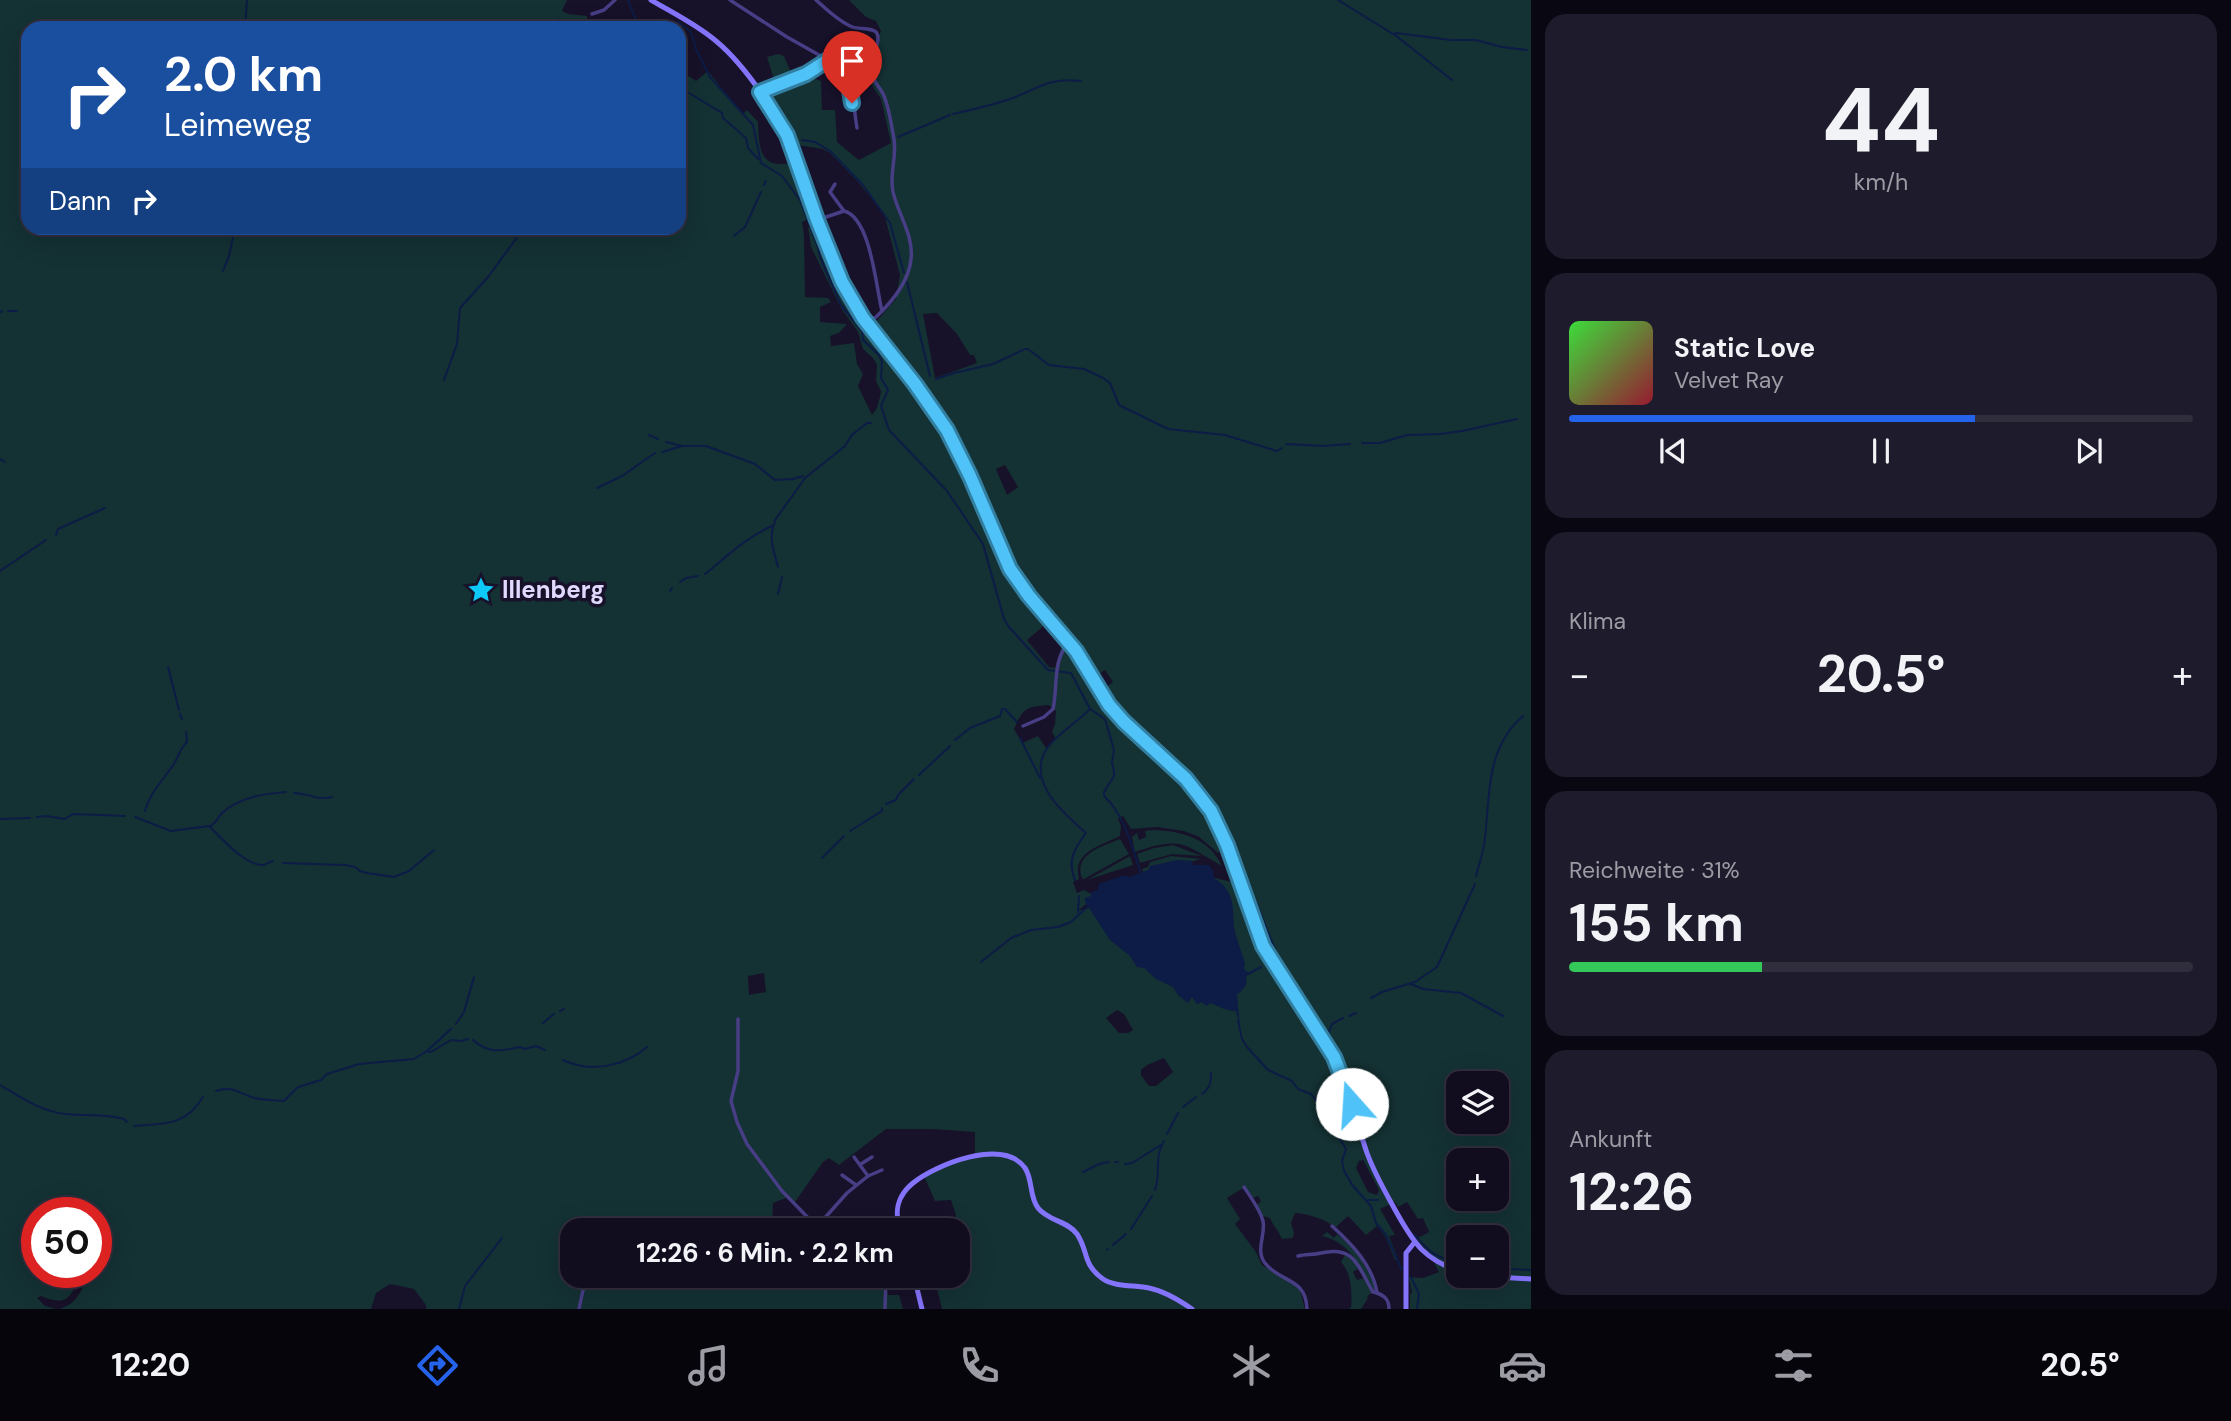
<!DOCTYPE html>
<html lang="de">
<head>
<meta charset="utf-8">
<style>
	body { margin:0; font-family:"DM Sans",sans-serif; background:#1e1b2c; color:#f1f3f6; height:100vh; display:flex; flex-direction:column; font-size:26px; white-space:nowrap }
	* { box-sizing:border-box; margin:0 }
	p { font-size:23px; color:#9c9ca4 }
	.icon { flex:none; width:38px; height:38px; fill:none; stroke:currentColor; stroke-width:2; stroke-linecap:round; stroke-linejoin:round }
	.map { position:relative; flex:1; overflow:hidden }
	.drawer { display:flex; flex-direction:column; gap:14px; padding:14px; background:#090711; width:700px }
	.drawer>* { flex:none }
	.hud { position:absolute; left:21px; top:21px; width:665px; height:214px; border-radius:21px; box-shadow:0 7px 28px #0002,0 0 0 2px #302d3d; background:#1a4fa0; color:#fff; overflow:hidden }
	.fabs { position:absolute; left:1446px; top:1071px; display:grid; gap:14px }
	.fabs a { display:grid; place-items:center; width:63px; height:63px; border-radius:14px; background:#110d1f; box-shadow:0 7px 28px #0002,0 0 0 2px #302d3d; font-size:35px }
	.speed { position:absolute; left:21px; top:1197px; display:flex; gap:14px; font-size:35px; font-weight:700; text-align:center }
	.speed>* { display:grid; place-content:center; width:91px; height:91px; border-radius:50%; background:#110d1f; box-shadow:0 7px 28px #0002,0 0 0 2px #302d3d; line-height:1 }
	.speed .limit { border:10px solid #d22; background:#fff; color:#111 }
	.pin { position:absolute; display:grid; place-items:center; width:60px; height:60px; color:#fff; margin:-72px -30px; border-radius:50% 50% 50% 0; rotate:-45deg; box-shadow:0 0 7px #0007 }
	.pin .icon { rotate:45deg }
	.me { position:absolute; width:77px; margin:-38px; rotate:341deg; stroke-linejoin:round; filter:drop-shadow(0 0 5px #0008) }
	.turn { display:flex; align-items:center; gap:24px; height:147px; padding:0 28px; font-size:32px }
	.turn .icon { width:91px; height:91px; stroke-width:2.5 }
	.turn b { display:block; font-size:49px; line-height:60px }
	.then { display:flex; align-items:center; height:66px; padding:0 28px; background:#0003; gap:14px; font-size:26px }
	.big { font-size:52px; font-weight:700; line-height:1.1 }
	.drawer .widget { flex:1; display:flex; flex-direction:column; justify-content:center; gap:10px; min-width:0; padding:0 24px; border-radius:21px; background:#1e1b2c }
	.drawer .dial { align-items:center; gap:0 }
	.dial b { font-size:91px; line-height:1 }
	.song { display:flex; align-items:center; gap:21px }
	.cover { width:84px; height:84px; border-radius:10px; background:linear-gradient(135deg,hsl(120 70% 55%),hsl(350 70% 35%)) }
	.played { height:7px; border-radius:4px; background:linear-gradient(90deg,#2563eb 65%,#302d3d 65%) }
	.keys { display:flex; justify-content:space-around; direction:ltr }
	.heat { display:flex; justify-content:space-between; align-items:center; font-size:38px; direction:ltr }
	.charge { height:10px; border-radius:5px; background:linear-gradient(90deg,#34c759 31%,#302d3d 0) }
	.trip { position:absolute; left:560px; top:1218px; width:410px; height:70px; border-radius:21px; background:#110d1f; box-shadow:0 7px 28px #0002,0 0 0 2px #302d3d; font-weight:700; line-height:70px; text-align:center }
	.tabs { display:flex; height:112px; justify-content:space-around; align-items:center; background:#07050c; color:#9c9ca4 }
	.tabs .icon { width:49px; height:49px }
	.tabs .on { color:#2563eb }
	.tabs b { font-size:32px; color:#f1f3f6 }
	main { display:flex; flex:1; min-height:0 }
	.map>svg:first-child { display:block }
	.green { fill:#143133; fill-rule:evenodd }
	.water { fill:#0c1c46 }
	.lines { fill:none; stroke-linecap:round; stroke-linejoin:round }
	.stream { stroke:#0c1c46; stroke-width:2 }
	.street { stroke:#473e86; stroke-width:3.5 }
	.secondary { stroke:#8474fb; stroke-width:5 }
	.route-casing { stroke:#337fa1; stroke-width:18 }
	.route { stroke:#4fc3f7; stroke-width:12 }
	.labels { text-anchor:middle; stroke-width:7; stroke-linejoin:round; paint-order:stroke }
	.poi-label { font-size:24px; font-weight:bold; fill:#e1dafe; stroke:#171129; text-anchor:start }
</style>
</head>
<body>
<main>
<div class="map">
<svg width="1531" height="1309" viewBox="0 0 1531 1309">
	<rect width="100%" height="100%" fill="#171129"/>
	<g class="green">
		<path d="M0 0H567L562 11 568 14 587 16 588 28H28V228H679V70L696 81 708 71 738 109 743 114 747 110 758 122C759 149 760 171 794 162L811 218 802 222 804 235 805 297 828 298 831 302 820 307V322L847 324 839 333 830 336 831 346 854 343 857 364 863 374 858 386 872 415 877 408 880 397 881 391 876 381 877 365 873 358 863 349 858 332 841 308 811 247 808 227 814 225 833 271 863 322 874 324 896 299 900 275 884 213 858 182 830 153 823 149 798 145 769 94 777 89 767 57 778 54 784 56 794 80 805 75 821 81 822 110H835L837 142 859 160 891 143 881 99 873 87 868 71 869 60 881 31 876 21 866 17 849 0H1531V1309H1410V1294L1412 1293 1409 1277 1423 1278 1439 1272 1435 1265 1437 1259 1424 1248 1416 1239 1429 1232 1423 1218 1418 1219 1407 1202 1398 1207 1395 1202 1380 1209 1395 1235 1389 1236 1398 1259 1395 1260 1385 1236 1377 1226 1366 1235 1348 1216 1336 1227C1323 1219 1310 1214 1295 1213L1291 1223 1294 1232 1293 1238 1282 1239C1279 1231 1273 1226 1270 1218L1262 1216 1257 1205 1261 1201 1258 1196 1253 1198 1245 1187 1227 1198 1240 1219 1235 1224 1256 1252 1262 1265 1299 1287 1305 1309H942L934 1276H957V1230H953L956 1215 951 1200 935 1201 924 1176 929 1171 975 1156V1132L932 1129H886L839 1165 829 1158 823 1162 795 1202 788 1197 773 1203 772 1228 760 1230H572V1276H884L888 1295H899L903 1309H426V1305L414 1289 390 1284 376 1293 371 1309H59C72 1306 79 1296 84 1285L77 1283C68 1303 61 1304 41 1296L37 1298 45 1306 56 1309H0ZM937 313 957 334 970 355H974L977 363 935 378 923 314ZM1005 465 1018 487 1007 495 996 469ZM1046 624C1064 645 1064 641 1055 668L1049 667 1027 640ZM1105 670 1113 682 1102 690 1094 677ZM1049 705 1056 711 1055 724 1052 732 1056 739 1046 748 1038 736 1022 743 1014 729C1024 707 1026 707 1049 705ZM1123 816 1131 829 1157 827 1184 831 1199 837 1218 853 1221 851 1231 882 1212 877 1077 911 1088 903 1093 895 1084 890 1077 893 1073 882 1079 879C1072 852 1100 846 1120 836L1121 826 1118 819ZM764 973 766 992 749 995 748 976ZM1117 1010 1124 1014 1133 1030 1128 1033H1119L1106 1018ZM1164 1058 1173 1072 1156 1086H1149L1141 1075V1070L1147 1065ZM1458 1083H1496V1122H1458ZM1363 1160 1379 1190 1377 1195 1368 1192 1356 1168 1359 1161ZM1458 1160H1496V1199H1458ZM37 1213H96V1272H37ZM1458 1237H1496V1276H1458Z"/>
		<path d="M1153 830C1182 831 1209 838 1222 866 1183 844 1182 836 1135 852L1132 837 1137 833 1139 840 1146 837 1145 831Z"/>
		<path d="M1120 839 1129 854 1084 879 1082 878C1073 854 1103 846 1120 839Z"/>
		<path d="M1173 845 1202 856 1172 854 1140 863 1137 854 1154 848Z"/>
		<path d="M1130 856 1133 865 1087 880Z"/>
		<path d="M1171 856 1201 859 1145 876 1142 869 1148 867 1150 862Z"/>
		<path d="M1327 1232 1334 1238 1337 1234 1354 1248 1370 1275 1377 1292 1373 1290C1360 1267 1350 1242 1322 1236Z"/>
		<path d="M1345 1255 1353 1259 1358 1269 1353 1272 1357 1280 1363 1278 1372 1293 1367 1296 1368 1298 1361 1309H1348L1351 1308C1352 1293 1352 1274 1341 1262Z"/>
	</g>
	<path class="water" d="M1177 860 1192 861 1193 865H1209L1213 871 1214 878C1238 893 1231 909 1235 932 1238 943 1242 953 1245 964L1244 969 1247 972H1250L1246 974C1248 985 1245 987 1237 995L1240 1026 1236 1011C1225 1011 1219 1006 1210 1003L1207 1006 1202 1002 1197 1004 1192 997 1188 1003 1178 995 1173 987 1156 979 1144 968 1137 967 1130 956 1110 940 1085 902V898L1091 896V893L1098 889 1099 884 1125 875 1130 877 1148 870 1150 866Z"/>
	<g class="lines">
		<g class="stream">
			<path d="M628 0 636 20 644 28"/>
			<path d="M1338 0 1393 34 1396 33 1451 40H1476L1502 47 1527 50"/>
			<path d="M558 19 564 28"/>
			<path d="M589 21 591 28"/>
			<path d="M245 28 247 0"/>
			<path d="M660 28 678 22 691 32 696 49 710 77 753 125 761 163 782 176 800 200 818 247 820 257 841 305 862 331 863 340 879 355 882 362 881 378 888 390 881 406 889 430 947 491 983 544 1004 619 1009 627 1048 670 1071 673 1090 709 1105 719 1114 750 1112 763 1114 771V776L1104 792V796C1125 815 1132 848 1141 873"/>
			<path d="M1395 35 1452 80"/>
			<path d="M679 87 722 113 723 118 746 138 748 148 758 159"/>
			<path d="M953 114C971 110 989 106 1007 100 1037 90 1046 77 1081 81"/>
			<path d="M898 137 950 115"/>
			<path d="M802 140 815 142 830 151 863 185 890 223 904 273"/>
			<path d="M764 185 766 181"/>
			<path d="M734 236 745 227 761 192"/>
			<path d="M223 271 229 256 235 228"/>
			<path d="M907 282 930 376"/>
			<path d="M8 311H17"/>
			<path d="M0 312 2 311"/>
			<path d="M1025 349H1028L1049 365 1084 369 1103 378 1110 383 1119 405 1168 429 1225 435 1277 451 1282 448"/>
			<path d="M936 379 954 373 993 364 1023 350"/>
			<path d="M444 380 457 344 460 308 488 277 521 232"/>
			<path d="M649 435 658 439"/>
			<path d="M666 442 682 446"/>
			<path d="M1362 443H1380L1407 435 1440 434 1462 431 1517 419"/>
			<path d="M1286 444 1324 446 1350 444"/>
			<path d="M662 452 682 446H706L755 464 775 480 793 479 803 476"/>
			<path d="M0 459 5 462"/>
			<path d="M597 488 622 476 655 453"/>
			<path d="M773 528C769 540 775 555 778 567"/>
			<path d="M56 535 58 529 105 508"/>
			<path d="M0 571 46 540"/>
			<path d="M705 574C727 556 747 537 774 525L775 520 805 478 845 446 852 435 867 423H871"/>
			<path d="M680 582 686 578 698 576"/>
			<path d="M670 591 672 588"/>
			<path d="M778 594 782 577"/>
			<path d="M168 667 179 710"/>
			<path d="M180 714 182 719"/>
			<path d="M1020 738 1040 778"/>
			<path d="M955 740 970 728 1000 716 1002 709H1005L1017 722"/>
			<path d="M919 775 950 746"/>
			<path d="M294 793C308 793 317 801 332 797"/>
			<path d="M886 804 896 800 898 795 914 779"/>
			<path d="M145 811C150 791 165 779 175 762 179 755 181 747 187 742L186 732"/>
			<path d="M37 817 46 816 65 819 73 814 125 816"/>
			<path d="M135 817 171 831 209 826C220 837 245 865 262 865 266 865 269 862 273 861"/>
			<path d="M0 819 30 818"/>
			<path d="M211 826C217 822 217 818 222 813 240 797 263 794 286 792"/>
			<path d="M850 831 882 811V808"/>
			<path d="M1235 851 1237 855"/>
			<path d="M822 858 844 836"/>
			<path d="M1240 862 1278 957 1328 1034"/>
			<path d="M283 863 345 865 355 867 360 871 367 873 394 877 409 871 434 850"/>
			<path d="M1476 876C1479 864 1484 851 1485 838 1490 793 1486 748 1523 716"/>
			<path d="M1075 880C1067 861 1074 849 1086 833 1064 814 1024 780 1048 747 1059 733 1076 723 1089 710"/>
			<path d="M1078 912 1079 896"/>
			<path d="M981 962 1011 938 1031 930 1058 927 1071 922 1088 906"/>
			<path d="M1246 975 1261 967"/>
			<path d="M1411 984 1423 989 1461 993 1503 1016"/>
			<path d="M1371 998 1382 992 1415 982 1437 967 1475 884"/>
			<path d="M560 1011 564 1009"/>
			<path d="M1349 1016 1356 1013"/>
			<path d="M1238 1021 1242 1039 1247 1047 1268 1070 1292 1081 1298 1089 1311 1094 1318 1103 1321 1120 1335 1131 1346 1149 1342 1161 1344 1171 1353 1186 1371 1206 1376 1223 1386 1235 1402 1270"/>
			<path d="M543 1023 554 1014"/>
			<path d="M456 1024 464 1012 474 977"/>
			<path d="M1328 1034 1332 1024 1343 1018"/>
			<path d="M473 1040C488 1054 502 1051 520 1047L525 1049 536 1046 545 1050"/>
			<path d="M427 1051 451 1029"/>
			<path d="M563 1060C590 1073 624 1067 647 1047"/>
			<path d="M0 1085C21 1097 40 1111 65 1114 85 1116 105 1114 124 1119L127 1122"/>
			<path d="M216 1091C232 1085 240 1094 255 1098 264 1100 275 1100 284 1101L298 1087 321 1080 327 1074 359 1064 414 1059 427 1051 431 1052 451 1040 461 1041 468 1039"/>
			<path d="M1202 1094C1210 1088 1211 1083 1211 1073"/>
			<path d="M1183 1107 1196 1097"/>
			<path d="M134 1126C164 1123 185 1127 203 1097"/>
			<path d="M1167 1134 1178 1113"/>
			<path d="M1115 1162H1118"/>
			<path d="M1125 1164 1132 1163 1161 1145"/>
			<path d="M1083 1172 1099 1164 1109 1162"/>
			<path d="M1155 1190C1161 1173 1154 1157 1164 1141"/>
			<path d="M1368 1200H1378"/>
			<path d="M1131 1229 1152 1196"/>
			<path d="M1414 1234C1428 1251 1435 1258 1458 1262"/>
			<path d="M1113 1245 1126 1234"/>
			<path d="M1107 1250 1108 1249"/>
			<path d="M1496 1259 1507 1269 1531 1270"/>
			<path d="M1411 1277 1419 1294 1417 1309"/>
			<path d="M459 1309 465 1286 502 1238"/>
		</g>
		<g class="street">
			<path d="M730 0 787 37 828 60 834 56C854 70 853 106 857 128"/>
			<path d="M816 0C827 10 837 20 850 26 857 30 870 27 876 32 883 39 869 62 872 74 874 82 878 85 882 92 888 101 892 128 894 139 897 159 889 173 893 192 898 214 914 236 911 259 909 281 891 303 875 318H863"/>
			<path d="M592 14 604 10 615 0"/>
			<path d="M761 92 806 74 828 60"/>
			<path d="M835 184 830 192 844 211"/>
			<path d="M817 220 844 211C871 218 876 288 882 311"/>
			<path d="M1023 726 1044 717 1053 709C1058 687 1052 660 1069 642"/>
			<path d="M738 1019V1071L731 1101 737 1122 747 1144 782 1191 820 1230"/>
			<path d="M854 1157 868 1176"/>
			<path d="M861 1164 872 1157"/>
			<path d="M842 1175 856 1185"/>
			<path d="M1244 1187C1251 1198 1260 1209 1263 1221 1266 1234 1255 1251 1265 1263 1280 1283 1306 1277 1307 1309"/>
			<path d="M744 1230H761"/>
			<path d="M814 1230 847 1193 868 1176 882 1170"/>
			<path d="M1298 1256C1306 1254 1313 1255 1321 1253 1355 1245 1358 1267 1373 1292L1377 1293C1373 1266 1352 1244 1332 1226"/>
			<path d="M1377 1293C1385 1296 1389 1300 1389 1309"/>
			<path d="M579 1309 586 1276"/>
			<path d="M885 1309 886 1276"/>
		</g>
		<g class="secondary">
			<path d="M651 0C673 13 696 24 716 41 745 65 782 119 795 154 812 197 821 243 843 284 871 337 916 377 946 429 971 471 983 519 1006 562 1022 592 1048 614 1068 641 1083 661 1094 686 1110 706 1142 746 1189 771 1215 818 1237 859 1244 906 1264 948 1283 990 1318 1023 1338 1065 1351 1093 1357 1124 1367 1153 1375 1175 1387 1195 1398 1215 1415 1245 1425 1259 1458 1271"/>
			<path d="M900 1230C894 1211 897 1196 913 1183 935 1165 1003 1137 1025 1168 1033 1180 1029 1196 1038 1208 1048 1221 1068 1221 1077 1234 1089 1252 1082 1264 1103 1279 1114 1287 1136 1285 1149 1288 1164 1291 1179 1300 1192 1309"/>
			<path d="M914 1276 922 1309"/>
			<path d="M1479 1276 1531 1279"/>
			<path d="M1406 1309V1253L1414 1243"/>
		</g>
	</g>
	<g class="lines">
		<g class="route-casing">
			<path id="route" d="M852 103C849 86 849 67 834 56L806 74 760 92 787 135 817 220 842 282 863 318 915 384 947 430 970 476 1010 569 1029 596 1076 651 1109 705 1124 722 1186 779 1211 811 1227 845 1263 946 1334 1057 1352 1104"/>
		</g>
		<use href="#route" class="route"/>
	</g>
	<defs>
		<g id="sight-bare" transform="scale(2.1)"><path d="M0-6L1.8-2.2L6-1.7L2.9 1.2L3.7 5.4L0 3.3L-3.7 5.4L-2.9 1.2L-6-1.7L-1.8-2.2Z" fill="#0cc9f8" stroke="#171129" stroke-width="2.5" paint-order="stroke"/></g>
	</defs>
	<g fill-rule="evenodd">
		<use href="#sight-bare" x="481" y="590"/>
	</g>
	<g class="labels">
		<g class="poi-label">
			<text x="502" y="598">Illenberg</text>
		</g>
	</g>
</svg>
<div class="fabs">
<a><svg class="icon" aria-label="layers" viewBox="0 0 24 24"><path d="M12 4l9 5-9 5-9-5zM3 14l9 5 9-5"/></svg></a>
<a>+</a>
<a>−</a>
</div>
<div class="speed"><div class="limit">50</div></div>
<div class="pin" style="left:852px;top:103px;background:#d93025"><svg class="icon" aria-label="arrive" viewBox="0 0 24 24"><path d="M6 21V4h12l-3 4 3 4H6"/></svg></div>
<svg class="me" style="left:1352px;top:1104px" viewBox="-20 -20 40 40"><circle r="19" fill="#fff"/><path d="M0-13L10 11 0 6-10 11z" fill="#4fc3f7"/></svg>
<div class="trip">12:26 · 6 Min. · 2.2 km</div>
<div class="hud">
<div class="turn"><svg class="icon" aria-label="right" viewBox="0 0 24 24"><path d="M7 20v-9h11M14 6l5 5-5 5"/></svg><div><b>2.0 km</b>Leimeweg</div></div>
<div class="then">Dann<svg class="icon" aria-label="right" viewBox="0 0 24 24"><path d="M7 20v-9h11M14 6l5 5-5 5"/></svg></div>
</div>
</div>
<section class="drawer">
<div class="widget dial"><b>44</b><p>km/h</p></div>
<div class="widget">
<div class="song"><i class="cover"></i><div><b>Static Love</b><p>Velvet Ray</p></div></div>
<div class="played"></div>
<div class="keys"><svg class="icon" aria-label="previous" viewBox="0 0 24 24"><path d="M18 5L8 12l10 7zM5 5v14"/></svg><svg class="icon" aria-label="pause" viewBox="0 0 24 24"><path d="M8 5v14M16 5v14"/></svg><svg class="icon" aria-label="next" viewBox="0 0 24 24"><path d="M6 5l10 7-10 7zM19 5v14"/></svg></div>
</div>
<div class="widget"><p>Klima</p>
<div class="heat"><a>−</a><b class="big">20.5°</b><a>+</a></div>
</div>
<div class="widget"><p>Reichweite · 31%</p><b class="big">155 km</b><div class="charge"></div></div>
<div class="widget"><p>Ankunft</p><b class="big">12:26</b></div>
</section>
</main>
<nav class="tabs">
<b>12:20</b>
<svg class="icon on" aria-label="directions" viewBox="0 0 24 24"><path d="M12 3l9 9-9 9-9-9zM9 14v-3h6M13 9l2 2-2 2"/></svg>
<svg class="icon" aria-label="music" viewBox="0 0 24 24"><path d="M9 18V5l10-2v13"/><circle cx="6" cy="18" r="3"/><circle cx="16" cy="16" r="3"/></svg>
<svg class="icon" aria-label="phone" viewBox="0 0 24 24"><path d="M5 4h4l2 5-3 2q2 4 5 5l2-3 5 2v4C11 20 4 13 5 4z"/></svg>
<svg class="icon" aria-label="climate" viewBox="0 0 24 24"><path d="M12 3v18M4 7l16 10M4 17L20 7"/></svg>
<svg class="icon" aria-label="car" viewBox="0 0 24 24"><path d="M5 17H2v-5l4-1 3-4h7l3 4 3 1v5h-3M9 17h6M6 11h13"/><circle cx="7" cy="17" r="2"/><circle cx="17" cy="17" r="2"/></svg>
<svg class="icon" aria-label="filters" viewBox="0 0 24 24"><path d="M4 7h16M4 17h16"/><circle cx="9" cy="7" r="2"/><circle cx="15" cy="17" r="2"/></svg>
<b>20.5°</b>
</nav>
</body>
</html>
